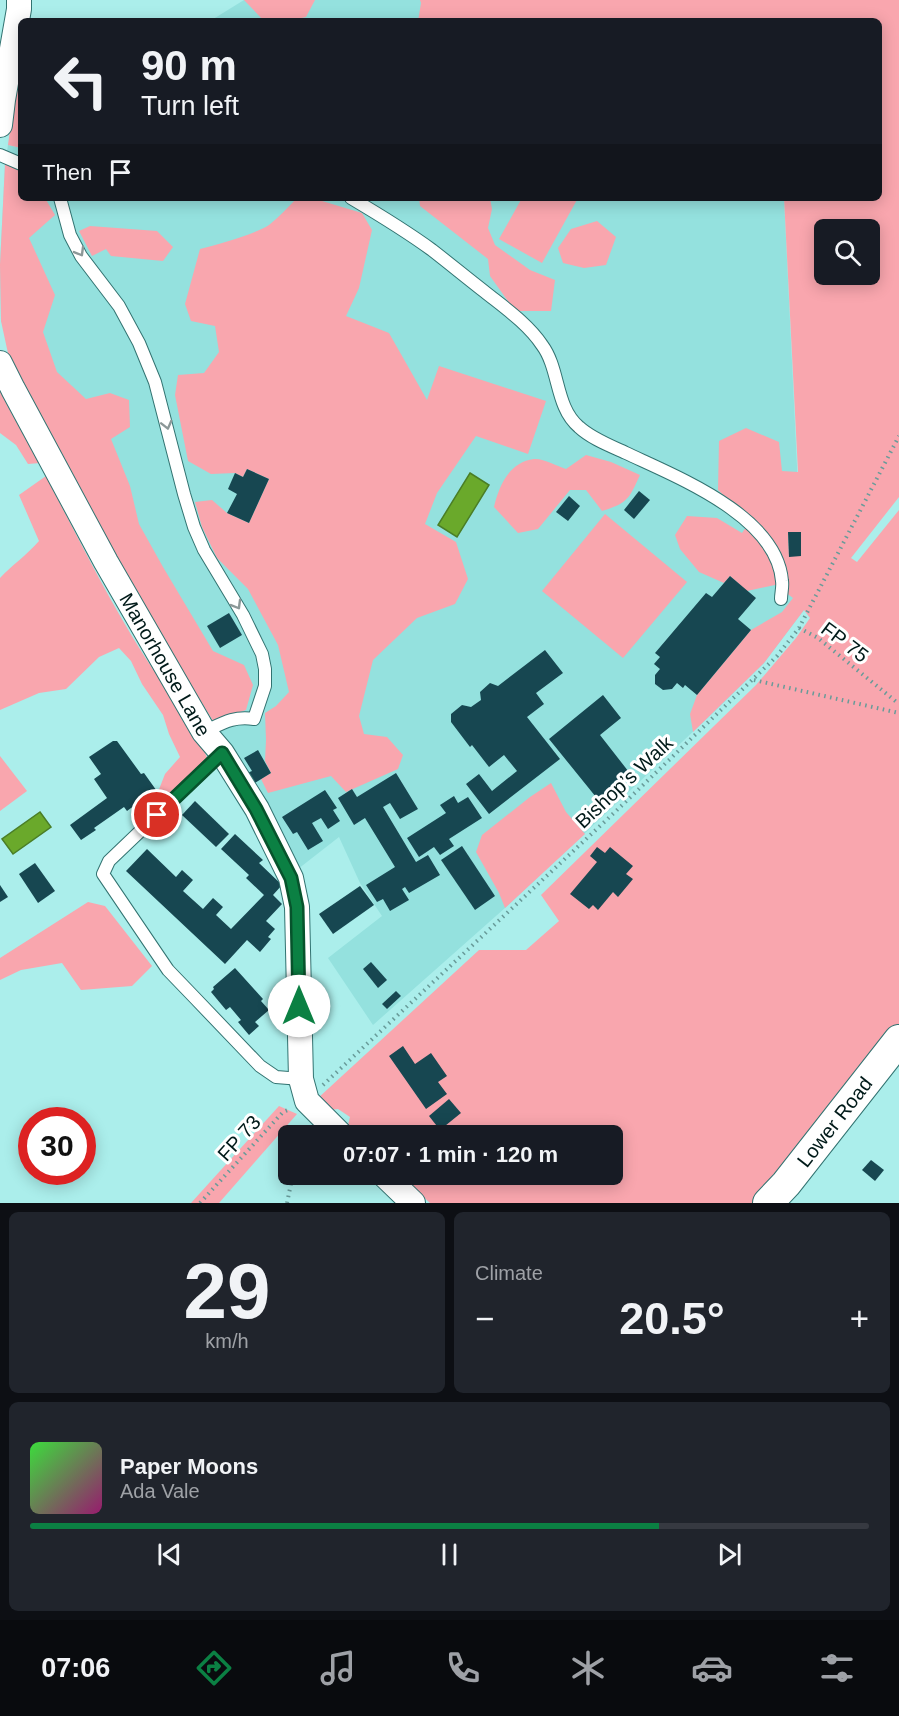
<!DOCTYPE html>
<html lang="en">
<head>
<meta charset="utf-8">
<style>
	body { margin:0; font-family:Helvetica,sans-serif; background:#20242c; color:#f1f3f6; height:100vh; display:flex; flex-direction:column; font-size:22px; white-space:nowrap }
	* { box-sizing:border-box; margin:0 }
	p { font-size:20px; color:#9ea1a6 }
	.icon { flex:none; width:33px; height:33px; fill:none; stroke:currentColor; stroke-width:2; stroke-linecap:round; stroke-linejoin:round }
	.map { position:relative; height:1203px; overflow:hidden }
	.drawer { display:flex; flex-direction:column; gap:9px; padding:9px; background:#0d0f14; flex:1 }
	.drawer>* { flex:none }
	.banner { position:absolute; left:18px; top:18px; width:864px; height:183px; border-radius:9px; box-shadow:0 3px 15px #0003; background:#171b24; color:#f1f3f6; overflow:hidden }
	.fabs { position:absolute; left:814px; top:219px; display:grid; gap:12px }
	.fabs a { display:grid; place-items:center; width:66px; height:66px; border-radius:9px; background:#171b24; box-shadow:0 3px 15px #0003; font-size:30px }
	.speed { position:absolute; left:18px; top:1107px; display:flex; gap:12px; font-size:30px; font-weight:700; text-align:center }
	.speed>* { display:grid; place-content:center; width:78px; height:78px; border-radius:50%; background:#171b24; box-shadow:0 3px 15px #0003; line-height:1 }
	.speed .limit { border:9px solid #d22; background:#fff; color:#111 }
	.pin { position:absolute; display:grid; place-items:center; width:51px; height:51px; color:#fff; margin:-26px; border:3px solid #fff; border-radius:50%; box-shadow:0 2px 6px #0007 }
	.me { position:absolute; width:66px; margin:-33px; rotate:0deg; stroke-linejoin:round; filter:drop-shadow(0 0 4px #0008) }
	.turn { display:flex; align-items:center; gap:21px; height:126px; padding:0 24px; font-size:27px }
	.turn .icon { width:78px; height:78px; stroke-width:2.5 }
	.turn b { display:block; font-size:42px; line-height:51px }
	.then { display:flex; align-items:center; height:57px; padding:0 24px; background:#0003; gap:12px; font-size:22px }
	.big { font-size:45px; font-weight:700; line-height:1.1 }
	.drawer .widget { flex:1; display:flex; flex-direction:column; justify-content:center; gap:9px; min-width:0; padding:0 21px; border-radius:9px; background:#20242c }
	.drawer .dial { align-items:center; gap:0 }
	.dial b { font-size:78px; line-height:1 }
	.song { display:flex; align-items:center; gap:18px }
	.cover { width:72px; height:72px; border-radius:9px; background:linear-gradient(135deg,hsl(120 70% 55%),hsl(320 70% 35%)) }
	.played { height:6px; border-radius:3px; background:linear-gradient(90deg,#0b8043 75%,#363941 75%) }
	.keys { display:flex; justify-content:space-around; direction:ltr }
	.heat { display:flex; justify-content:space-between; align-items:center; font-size:33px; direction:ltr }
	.drawer .tiles { flex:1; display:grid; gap:9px; grid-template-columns:1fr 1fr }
	.widget:last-child { grid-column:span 2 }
	.trip { position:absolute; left:278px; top:1125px; width:345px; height:60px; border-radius:9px; background:#171b24; box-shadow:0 3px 15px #0003; font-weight:700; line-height:60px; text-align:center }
	.menu { display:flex; height:96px; justify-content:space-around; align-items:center; background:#090b0e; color:#9ea1a6 }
	.menu .icon { width:42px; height:42px }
	.menu .active { color:#0b8043 }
	.menu b { font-size:27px; color:#f1f3f6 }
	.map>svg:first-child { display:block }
	.built { fill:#94e1de }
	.green { fill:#f9a6ae; fill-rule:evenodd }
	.water { fill:#6aa92b; stroke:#4a7e26; stroke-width:1.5 }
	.building { fill:#174751 }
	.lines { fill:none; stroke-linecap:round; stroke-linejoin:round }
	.service-casing { stroke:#327371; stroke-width:14 }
	.minor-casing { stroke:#327371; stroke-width:26 }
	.tertiary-casing { stroke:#327371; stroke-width:32 }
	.path { stroke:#689b99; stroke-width:4; stroke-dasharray:1.5 4.5; stroke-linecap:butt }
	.service { stroke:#fff; stroke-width:12 }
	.minor { stroke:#fff; stroke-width:24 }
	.tertiary { stroke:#fff; stroke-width:30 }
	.oneway { stroke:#8c9898 }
	.route-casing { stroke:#07532c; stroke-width:15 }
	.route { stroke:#0b8043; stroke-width:10 }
	.labels { text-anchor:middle; stroke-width:6; stroke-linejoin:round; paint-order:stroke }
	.street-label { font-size:20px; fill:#001a19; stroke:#fff }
</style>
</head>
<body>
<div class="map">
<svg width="899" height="1203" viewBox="0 0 899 1203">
	<rect width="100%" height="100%" fill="#abeeeb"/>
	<g class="built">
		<path d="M244 0H549L577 21H210Z"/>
		<path d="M8 145 21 148V198H784L804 610 764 663 715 711 505 908 373 1025 328 958 382 916 360 883 339 837 298 869 232 750 126 580 1 321 0 265 5 164Z"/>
	</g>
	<g class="green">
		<path d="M244 0H315L306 17 288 21H264Z"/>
		<path d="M420 0H899V497L851 558 857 562 899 510V1030L756 1203H430L400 1175 612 1174V1136L359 1135 348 1125 350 1117 338 1109 329 1110 317 1099 479 950H526L559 921 541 895 756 685 796 638 810 618 804 610 764 663 693 732 690 714 697 695 751 630 782 612 793 598 775 585 747 591 730 576 724 583 699 572 680 549 675 535 687 516 717 518 742 533 750 521 718 490 719 441 746 428 779 442 782 471 798 472 784 198H879V21H418L421 3ZM825 230H870V274H825ZM788 532H801V556H789Z"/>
		<path d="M21 48V148L8 145Z"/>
		<path d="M5 164 21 171V198H45L55 215 29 238 55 295 43 332 57 372 86 399 110 393 129 400 130 427 111 439 130 486 139 524 163 567 213 651 244 665 253 685 246 710 213 721 126 580 9 358 1 321 0 265Z"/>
		<path d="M297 198H312L362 213 372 230 359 288 346 316 389 333 427 400 439 366 546 401 528 454 476 436 437 493 425 524 456 542 468 579 455 604 417 618 373 660 359 716 364 734 387 737 403 755 398 769 346 792 331 776 268 793 261 779 271 773 265 761 266 740 265 713 276 706 289 692 278 645 248 589 217 558 202 527 195 502 212 500 227 513 249 523 269 479 247 469 243 477 235 473 211 474 188 461 175 395 178 375 204 373 219 352 215 326 191 321 185 304 200 249C219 244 253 235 269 225 279 217 288 207 297 198Z"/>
		<path d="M419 198H490L492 209 488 228 495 245 530 270 555 280 551 311H515L490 276 488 259 420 206Z"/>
		<path d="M522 198H578L542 263 499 239Z"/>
		<path d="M597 221 616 237 606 265 584 268 563 263 558 248 571 229Z"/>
		<path d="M90 226 157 231 173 247 163 261 111 256 106 249 92 256 79 231Z"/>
		<path d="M0 389 8 407 40 463 28 464 16 445 0 433Z"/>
		<path d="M586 455 611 462 640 475C629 499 628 503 602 511L586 490H570L538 529 518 533 494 507C499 486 509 462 534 459 543 458 557 466 566 469Z"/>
		<path d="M46 476C77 536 107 597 143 654 165 689 194 721 208 760L164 801 158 792 165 774 180 757 169 734 163 715 142 684 131 661 119 648 99 657 66 689 39 693 0 710V578C12 565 27 555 39 541L19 495Z"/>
		<path d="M605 514 687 582 623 658 542 591Z"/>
		<path d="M0 756 27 791 0 811Z"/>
		<path d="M551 783 566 812 585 834 505 908 499 893 476 852 482 835 530 797Z"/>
		<path d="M88 902 105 906 152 966 132 986 81 990 62 963 21 970 0 980V958Z"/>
		<path d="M279 1106 297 1114 219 1203H191Z"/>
	</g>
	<g class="water">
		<path d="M470 473 489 485 457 537 438 525Z"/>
		<path d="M40 812 51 827 13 854 2 839Z"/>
	</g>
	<g class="building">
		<path d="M247 469 269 479 249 523 227 513 237 494 228 489 235 473 243 477Z"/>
		<path d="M639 491 650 500 634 519 624 510Z"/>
		<path d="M569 496 580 506 568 521 556 512Z"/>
		<path d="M788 532H801V556L789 557Z"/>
		<path d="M730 576 756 598 738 619 751 630 697 695 685 685 683 688 677 683 672 689 663 690 655 684V675L660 669 654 664 660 657 655 653 706 593 712 597Z"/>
		<path d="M229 613 242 635 220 648 207 626Z"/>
		<path d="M545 650 563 673 536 693 544 704 527 717 560 759 489 814 466 784 479 774 492 791 517 771 504 755 489 767 472 745 470 747 451 722V714L462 705 471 707 481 700 480 692 490 683 498 686Z"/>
		<path d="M603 695 621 718 600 735 632 776 600 802 549 739Z"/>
		<path d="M113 741H117L141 774 144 773 164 801 155 808 147 796 127 811 124 807 94 828 96 830 81 840 70 825 107 798 94 779 101 774 89 757Z"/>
		<path d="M258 750 271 773 253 784 247 773 252 771 244 758Z"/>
		<path d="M396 773 418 809 400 819 390 803 383 807 416 862 428 855 440 875 409 893 405 887 402 889 409 900 390 911 383 899 377 902 366 885 395 867 365 818 354 825 338 798 352 789 357 797Z"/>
		<path d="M325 790 337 808 333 810 340 821 328 829 321 818 312 823 323 841 308 850 297 832 293 834 282 817Z"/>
		<path d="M454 796 458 803 468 797 482 818 449 839 454 846 440 855 434 847 419 857 407 838 446 813 440 805Z"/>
		<path d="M195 801 229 834 216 847 182 815Z"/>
		<path d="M235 834 263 860 259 863 282 885 273 895 282 904 266 921 275 929 268 937 271 939 260 952 247 940 225 964 126 871 147 849 176 877 182 870 193 880 183 891 203 909 213 898 223 907 216 915 231 929 264 895 246 878 249 875 221 849Z"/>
		<path d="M462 846 495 896 475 910 441 860Z"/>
		<path d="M597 847 605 853 610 847 633 866 626 874 633 879 618 897 613 892 598 910 593 905 589 909 570 894 597 862 590 856Z"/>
		<path d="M35 863 55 891 38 903 19 874Z"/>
		<path d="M0 885 8 897 0 902Z"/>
		<path d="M360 886 374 905 333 934 319 914Z"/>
		<path d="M371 962 387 980 378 988 363 969Z"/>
		<path d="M235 968 263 999 261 1001 269 1010 255 1022 259 1026 249 1035 238 1022 241 1020 230 1007 226 1010 211 992 214 989 213 987Z"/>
		<path d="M396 991 401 996 387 1009 382 1004Z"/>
		<path d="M403 1046 415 1064 431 1053 447 1076 438 1082 447 1094 426 1109 389 1056Z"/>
		<path d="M449 1099 461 1113 440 1130 429 1116Z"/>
		<path d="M871 1160 884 1170 875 1181 862 1170Z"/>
	</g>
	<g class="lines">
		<g class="service-casing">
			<g id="service">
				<path d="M0 155 21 164"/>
				<path d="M60 198 70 235 81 256 119 306 139 343 155 382 184 494 194 527 204 550 243 615 262 654 265 669V686L254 719C233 716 223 723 204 732"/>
				<path d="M351 198C378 214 406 231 432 250 450 264 467 278 485 292 505 308 528 324 542 345 560 369 555 407 579 427 592 439 611 446 626 453 677 477 777 516 782 581 783 587 781 593 781 599"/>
				<path d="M222 753 109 861 103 874 168 970 194 997 260 1066 276 1077 301 1079"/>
			</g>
		</g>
		<g class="minor-casing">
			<g id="minor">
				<path d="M0 125 3 100 19 9V0"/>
				<path id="s1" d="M0 363 13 389 106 562 204 732 222 753 257 809 291 878 297 907 301 1079 307 1101 342 1136"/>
				<path d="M383 1174 413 1203"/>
			</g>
		</g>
		<g class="tertiary-casing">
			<g id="tertiary">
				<path id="s2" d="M768 1203 786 1184 899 1040"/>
			</g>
		</g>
		<g class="path">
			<path d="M799 628 818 638 899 704"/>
			<path d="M754 680 899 713"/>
			<path d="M323 1085 615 812 777 656 799 628 899 436"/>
			<path d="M300 1136 302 1126"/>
			<path d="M200 1203 283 1112 288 1110"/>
			<path d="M287 1203 293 1174"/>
		</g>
		<use href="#service" class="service"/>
		<use href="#minor" class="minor"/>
		<use href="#tertiary" class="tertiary"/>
	</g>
	<defs><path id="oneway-chevron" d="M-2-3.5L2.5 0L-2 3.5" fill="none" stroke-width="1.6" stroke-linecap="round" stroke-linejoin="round" transform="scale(1.5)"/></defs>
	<g class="oneway">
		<use href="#oneway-chevron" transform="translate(80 252) rotate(60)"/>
		<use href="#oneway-chevron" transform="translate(167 425) rotate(76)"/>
		<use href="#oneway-chevron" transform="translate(237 605) rotate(60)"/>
	</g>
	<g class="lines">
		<g class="route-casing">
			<path id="route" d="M157 815 222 753 256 809 291 878 297 907 299 1006"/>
		</g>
		<use href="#route" class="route"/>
	</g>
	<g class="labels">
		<g class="street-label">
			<text transform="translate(845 642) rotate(37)" y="7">FP 75</text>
			<text dy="7" stroke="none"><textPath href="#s1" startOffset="344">Manorhouse Lane</textPath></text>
			<text transform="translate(624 782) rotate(-43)" y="7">Bishop’s Walk</text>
			<text dy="7" stroke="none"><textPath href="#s2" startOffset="105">Lower Road</textPath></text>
			<text transform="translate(239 1138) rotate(-48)" y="7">FP 73</text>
		</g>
	</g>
</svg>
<div class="fabs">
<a><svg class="icon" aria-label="search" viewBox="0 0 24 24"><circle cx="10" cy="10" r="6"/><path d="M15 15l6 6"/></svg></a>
</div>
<div class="speed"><div class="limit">30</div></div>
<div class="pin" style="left:157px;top:815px;background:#d93025"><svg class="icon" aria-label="arrive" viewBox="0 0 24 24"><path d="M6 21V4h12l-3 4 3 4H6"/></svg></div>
<svg class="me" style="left:299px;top:1006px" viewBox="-20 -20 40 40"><circle r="19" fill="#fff"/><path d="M0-13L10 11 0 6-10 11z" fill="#0b8043"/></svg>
<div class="trip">07:07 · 1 min · 120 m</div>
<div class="banner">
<div class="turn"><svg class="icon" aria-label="left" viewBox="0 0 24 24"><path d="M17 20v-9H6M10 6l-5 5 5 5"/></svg><div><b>90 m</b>Turn left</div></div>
<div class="then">Then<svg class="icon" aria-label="arrive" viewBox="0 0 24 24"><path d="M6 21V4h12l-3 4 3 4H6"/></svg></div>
</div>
</div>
<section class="drawer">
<div class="tiles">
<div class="widget dial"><b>29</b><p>km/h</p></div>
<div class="widget"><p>Climate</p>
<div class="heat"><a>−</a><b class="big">20.5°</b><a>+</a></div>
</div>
<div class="widget">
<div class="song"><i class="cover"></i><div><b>Paper Moons</b><p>Ada Vale</p></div></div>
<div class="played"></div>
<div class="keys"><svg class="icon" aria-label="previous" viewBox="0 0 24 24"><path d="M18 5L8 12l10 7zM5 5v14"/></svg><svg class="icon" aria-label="pause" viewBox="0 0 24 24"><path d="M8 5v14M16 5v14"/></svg><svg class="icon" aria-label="next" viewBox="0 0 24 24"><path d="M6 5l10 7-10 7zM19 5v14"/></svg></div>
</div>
</div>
</section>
<nav class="menu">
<b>07:06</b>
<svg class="icon active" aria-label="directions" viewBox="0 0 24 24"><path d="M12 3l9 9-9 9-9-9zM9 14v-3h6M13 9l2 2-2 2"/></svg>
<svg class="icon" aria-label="music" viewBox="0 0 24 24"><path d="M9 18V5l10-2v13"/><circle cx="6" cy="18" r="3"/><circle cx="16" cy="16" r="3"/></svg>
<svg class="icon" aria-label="phone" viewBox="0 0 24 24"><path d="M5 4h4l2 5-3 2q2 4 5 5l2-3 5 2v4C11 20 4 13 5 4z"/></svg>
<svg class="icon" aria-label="climate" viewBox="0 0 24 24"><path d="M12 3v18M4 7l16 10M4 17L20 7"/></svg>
<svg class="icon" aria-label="car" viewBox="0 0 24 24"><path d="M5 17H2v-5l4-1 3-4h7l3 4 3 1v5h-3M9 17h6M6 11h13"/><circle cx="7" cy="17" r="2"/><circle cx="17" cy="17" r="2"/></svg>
<svg class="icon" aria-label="filters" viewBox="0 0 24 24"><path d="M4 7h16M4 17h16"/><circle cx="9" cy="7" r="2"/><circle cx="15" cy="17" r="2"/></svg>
</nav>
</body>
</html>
